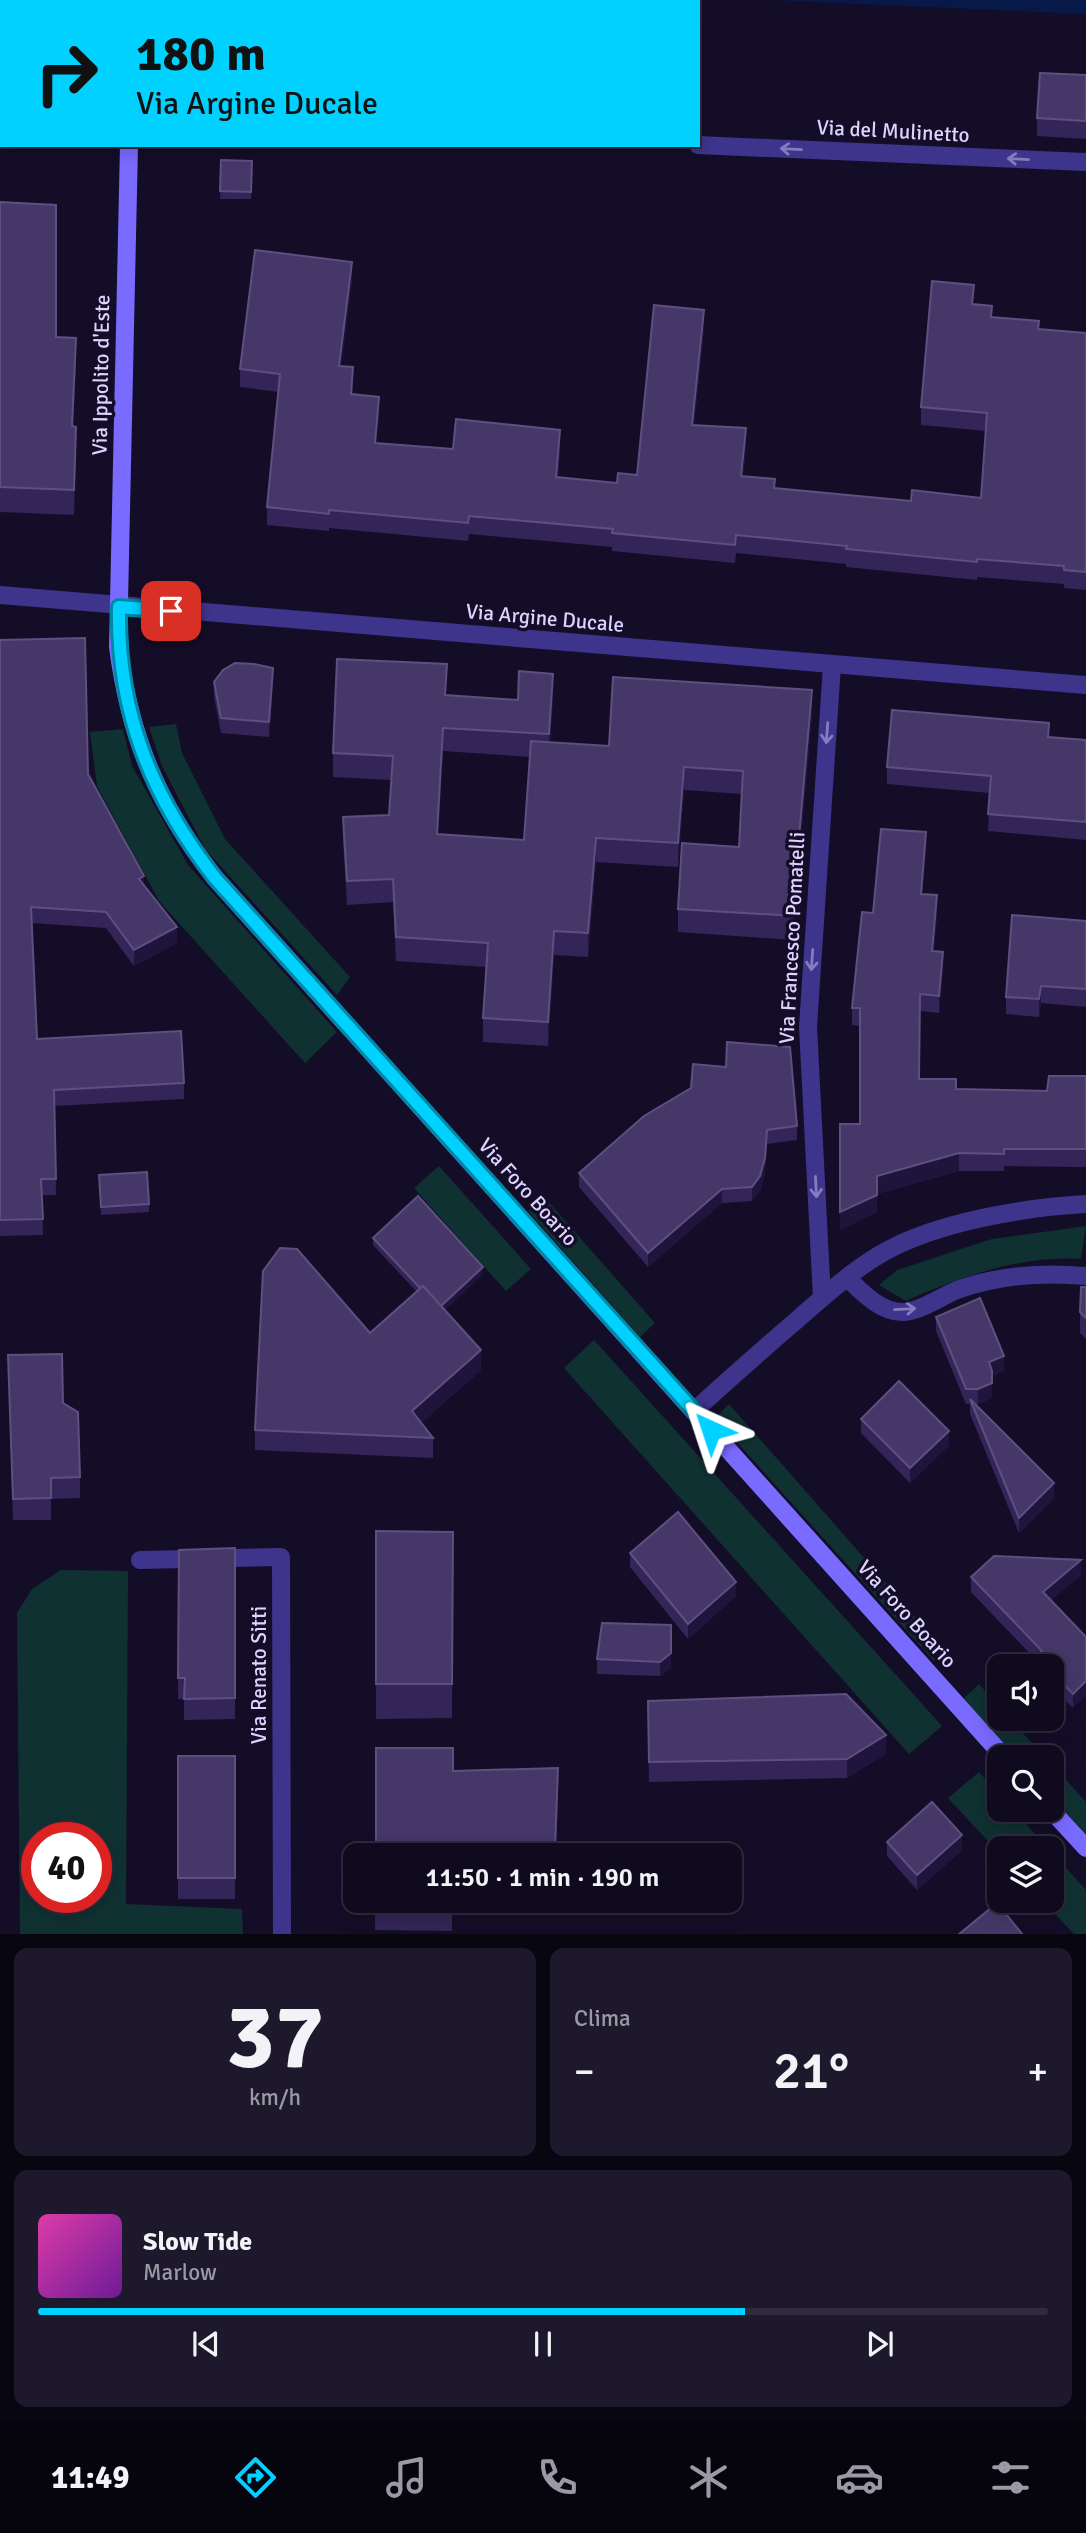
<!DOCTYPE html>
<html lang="it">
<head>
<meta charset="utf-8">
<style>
	body { margin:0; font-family:Signika,sans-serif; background:#1d182b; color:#f1f3f6; height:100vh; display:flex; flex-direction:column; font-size:26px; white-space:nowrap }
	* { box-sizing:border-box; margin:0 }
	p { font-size:23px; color:#9b9aa4 }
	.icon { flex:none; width:38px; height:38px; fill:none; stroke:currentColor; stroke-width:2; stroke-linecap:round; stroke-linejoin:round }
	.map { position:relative; height:1934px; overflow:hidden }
	.panel { display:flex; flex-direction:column; gap:14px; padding:14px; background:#080610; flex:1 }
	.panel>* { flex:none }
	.top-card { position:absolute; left:0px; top:0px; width:700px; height:147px; box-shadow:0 4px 18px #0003,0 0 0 2px #2f2b3c; background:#00d1ff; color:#111; overflow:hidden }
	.buttons { position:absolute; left:987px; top:1654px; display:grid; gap:14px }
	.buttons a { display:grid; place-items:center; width:77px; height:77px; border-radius:14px; background:#0f0a1e; box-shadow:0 4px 18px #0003,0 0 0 2px #2f2b3c; font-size:35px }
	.speed { position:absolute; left:21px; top:1822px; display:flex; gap:14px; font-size:35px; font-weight:700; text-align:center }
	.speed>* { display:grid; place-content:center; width:91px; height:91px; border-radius:50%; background:#0f0a1e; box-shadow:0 4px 18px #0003,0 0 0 2px #2f2b3c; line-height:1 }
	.speed .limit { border:10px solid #d22; background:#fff; color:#111 }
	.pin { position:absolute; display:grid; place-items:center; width:60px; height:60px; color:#fff; margin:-30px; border-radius:14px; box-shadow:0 4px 10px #0006 }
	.me { position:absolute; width:77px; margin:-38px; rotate:318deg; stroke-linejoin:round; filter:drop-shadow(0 0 5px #0008) }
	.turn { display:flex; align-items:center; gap:24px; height:147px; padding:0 21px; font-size:32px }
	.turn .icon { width:91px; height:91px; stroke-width:2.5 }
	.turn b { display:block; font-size:49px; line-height:60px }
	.big { font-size:52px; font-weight:600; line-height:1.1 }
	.panel .widget { flex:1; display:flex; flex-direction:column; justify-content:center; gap:10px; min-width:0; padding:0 24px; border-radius:14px; background:#1d182b }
	.panel .dial { align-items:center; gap:0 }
	.dial b { font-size:91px; line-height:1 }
	.song { display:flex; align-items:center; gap:21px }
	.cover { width:84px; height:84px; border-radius:10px; background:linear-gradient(135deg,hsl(320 70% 55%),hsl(280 70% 35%)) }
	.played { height:7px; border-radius:4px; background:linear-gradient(90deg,#00d1ff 70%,#2f2b3c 70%) }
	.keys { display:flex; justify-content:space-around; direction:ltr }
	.heat { display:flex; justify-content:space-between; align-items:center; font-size:38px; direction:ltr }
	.panel .tiles { flex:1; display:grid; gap:14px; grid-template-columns:1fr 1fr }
	.widget:last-child { grid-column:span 2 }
	.trip { position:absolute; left:343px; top:1843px; width:399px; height:70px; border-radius:14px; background:#0f0a1e; box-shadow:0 4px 18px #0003,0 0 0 2px #2f2b3c; font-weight:600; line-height:70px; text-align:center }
	.dock { display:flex; height:112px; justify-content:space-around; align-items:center; background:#06040c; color:#9b9aa4 }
	.dock .icon { width:49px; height:49px }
	.dock .on { color:#00d1ff }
	.dock b { font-size:32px; color:#f1f3f6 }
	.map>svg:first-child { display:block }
	.green { fill:#103132; fill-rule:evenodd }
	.water { fill:#061949 }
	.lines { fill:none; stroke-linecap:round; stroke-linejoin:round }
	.street { stroke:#3e348b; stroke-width:18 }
	.secondary { stroke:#7a6bff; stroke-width:18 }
	.wall { fill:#332557; fill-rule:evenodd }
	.shaded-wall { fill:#1f143c }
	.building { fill:#453869; stroke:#5d5080; stroke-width:2 }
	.oneway { stroke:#857cbf }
	.route-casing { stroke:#0088a6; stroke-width:18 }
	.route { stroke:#00d1ff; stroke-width:12 }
	.labels { text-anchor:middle; stroke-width:7; stroke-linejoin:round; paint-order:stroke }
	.street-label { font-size:21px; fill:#dcd4ff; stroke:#140d28 }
</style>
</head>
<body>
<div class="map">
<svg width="1086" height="1935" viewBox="0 0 1086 1935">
	<rect width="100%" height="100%" fill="#140d28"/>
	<g class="green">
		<path d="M176 724 182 753 225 839 350 977 337 995 205 849 162 766 149 727Z"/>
		<path d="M123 729 132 766 188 865 337 1032 305 1063 159 901 97 786 90 732Z"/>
		<path d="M439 1166 531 1269 506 1291 414 1188Z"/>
		<path d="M544 1197 655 1323 640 1337 528 1211Z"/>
		<path d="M1086 1226 1081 1259C1022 1255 959 1277 906 1301L879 1285 897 1270 992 1239Z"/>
		<path d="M594 1340 942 1726 909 1754 564 1368Z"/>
		<path d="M729 1404 944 1649 934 1661 715 1418Z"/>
		<path d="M61 1570 128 1571 126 1904 242 1909 243 1934H20L17 1613 32 1589ZM37 1838H96V1897H37Z"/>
		<path d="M979 1684 999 1707V1718L1010 1719 1045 1757H1015L963 1699Z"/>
		<path d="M1052 1764 1086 1802V1835L1052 1797Z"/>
		<path d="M979 1772 999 1794V1810H1013L1048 1848H999V1853L948 1798Z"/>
		<path d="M1052 1852 1086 1890V1934H1074L1043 1901 1052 1900Z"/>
	</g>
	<path class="water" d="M770 0H1086V14Z"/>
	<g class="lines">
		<g class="street">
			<path d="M0 101H2"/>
			<path d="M698 145 1086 162"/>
			<path d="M0 595 1086 685"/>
			<path d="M847 1278C862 1292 880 1312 902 1312 920 1312 940 1297 957 1290 999 1275 1042 1272 1086 1276"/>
			<path d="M822 1298 808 1027 832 665"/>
			<path d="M694 1411C728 1380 763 1349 798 1319 829 1292 862 1261 900 1244 952 1220 1029 1207 1086 1204"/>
			<path d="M140 1560 281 1557 282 1935"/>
		</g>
		<g class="secondary">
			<path d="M134 2 135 0"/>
			<path d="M129 145 118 647C130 738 158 805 215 878L1004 1757"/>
			<path d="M1051 1810 1086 1848"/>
		</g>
	</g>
	<g class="wall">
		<path d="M1086 75V139L1037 136V118Z"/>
		<path d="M221 160 252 161 251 199H220Z"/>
		<path d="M0 202 56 337 76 363 73 426 76 452 74 515 0 512Z"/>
		<path d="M352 280 341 366 353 385V394L379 415 376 443 453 449 560 448 558 477 617 483 637 475 704 328 694 425 746 446 743 476 775 488 911 501 981 498 986 431 921 425V407L973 304 992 317 1039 329 1086 333V590L1064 588V584L977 577V580L846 567V564L736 553 735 563 612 551V547L469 534 468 541 329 528V531L267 525V507L278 392 240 387V369Z"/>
		<path d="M0 640 88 774 144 886 177 943 134 966 106 928 32 923 37 1039 184 1083V1099L55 1106 56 1195H42L43 1235 0 1236Z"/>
		<path d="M214 682H273L269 737 221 733 214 697Z"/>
		<path d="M447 695 518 700 553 697 550 742 609 746 812 714 795 906 794 940 678 932V909L739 847 742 794 684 790 678 867 596 862 588 957 554 955 548 1046 483 1042V1018L486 967 396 961 393 902 347 905 343 841V817L389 815 391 780 333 777V753ZM443 751 530 757 524 840 438 834Z"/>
		<path d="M1049 737 1086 740V840L988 831 990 793 887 784V767Z"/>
		<path d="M926 850 922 894 937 913 934 951 943 969 939 1013 920 1011V1079L956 1089 1047 1091 1086 1076V1167L1004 1166V1171H959L877 1194V1212L840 1230 860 1124V1026L852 1025V1008L873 913Z"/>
		<path d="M1086 921V1007L1041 1003 1039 1017 1006 1014V997Z"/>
		<path d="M644 1116 797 1126V1140L767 1144 765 1173 760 1191 752 1201 722 1203 648 1267 579 1187V1173Z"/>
		<path d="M99 1175 149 1204V1212L101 1215Z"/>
		<path d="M373 1238 483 1274 445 1310 481 1370 421 1423 433 1438V1458L255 1450V1430L370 1333 417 1292 373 1245Z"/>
		<path d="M1086 1287V1339L1080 1333V1312Z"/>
		<path d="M936 1317 1004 1371 992 1376V1398L978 1404H975L1054 1498 1019 1533 970 1414V1404H966L936 1331Z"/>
		<path d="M8 1355 63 1403 80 1477V1498L51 1499V1520H13Z"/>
		<path d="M861 1419 949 1445 910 1483 861 1433Z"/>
		<path d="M376 1531 453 1532 452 1718 376 1719Z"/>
		<path d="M235 1548V1719L184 1720V1699H178L179 1550Z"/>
		<path d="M630 1553 736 1596 688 1639 630 1567Z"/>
		<path d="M1081 1575 1051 1600 1086 1637 1073 1708 1052 1687V1666H1037V1661L971 1592V1577Z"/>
		<path d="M602 1623 671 1668 660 1676 597 1674V1659Z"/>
		<path d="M648 1720 886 1754 847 1778 649 1782Z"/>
		<rect x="178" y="1756" width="57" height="143"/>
		<path d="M453 1771 558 1796 556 1855H376Z"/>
		<path d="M887 1842 962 1850 917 1890 887 1856Z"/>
		<path d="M375 1900H452V1931L375 1930Z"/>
	</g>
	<g class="shaded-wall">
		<path d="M352 262V280L339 384V366Z"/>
		<path d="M704 310V328L692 443V425Z"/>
		<path d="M76 338V363L72 451V426Z"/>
		<path d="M353 367V385L351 412V394Z"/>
		<path d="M379 397V415L375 460V443Z"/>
		<path d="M76 427V452L74 515V490Z"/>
		<path d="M746 428V446L741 494V476Z"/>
		<path d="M560 430V448L556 495V477Z"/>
		<path d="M273 668V682L269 737V722Z"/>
		<path d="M553 674V697L549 758V734Z"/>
		<path d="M812 690V714L795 906 794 940 795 882Z"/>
		<path d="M443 728V751L437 858V834Z"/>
		<path d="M684 767V790L678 867V843Z"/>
		<path d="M926 832V850L921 912V894Z"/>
		<path d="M596 838V862L588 957V933Z"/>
		<path d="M144 876V892L139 879Z"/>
		<path d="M937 895V913L932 968V951Z"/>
		<path d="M177 927V943L134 966V950Z"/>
		<path d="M554 931V955L548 1046V1022Z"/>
		<path d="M943 952V969L939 1013V996Z"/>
		<path d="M1041 986V1003L1039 1017V999Z"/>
		<path d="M767 1130 765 1173 760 1191 752 1201V1187Z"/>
		<path d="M959 1153V1171L877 1194V1176Z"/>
		<path d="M722 1189V1203L648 1267V1253Z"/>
		<path d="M877 1195V1212L840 1230V1212Z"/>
		<path d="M483 1267V1274L439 1316V1308Z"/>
		<path d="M481 1350V1370L412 1431V1411Z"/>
		<path d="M1004 1356V1371L989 1377V1362Z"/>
		<path d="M992 1383V1398L978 1404V1389Z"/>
		<path d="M949 1431V1445L910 1483V1468Z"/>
		<path d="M1054 1483V1498L1019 1533V1518Z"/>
		<path d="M1081 1560V1575L1043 1607V1592Z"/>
		<path d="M736 1582V1596L688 1639V1624Z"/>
		<path d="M671 1653V1668L660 1676V1662Z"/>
		<path d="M1086 1681V1696L1073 1708V1694Z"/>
		<path d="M886 1735V1754L847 1778V1759Z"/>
		<path d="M558 1768V1796L555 1855V1847Z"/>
		<path d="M962 1835V1850L917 1890V1875Z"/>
	</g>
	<g class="building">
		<path d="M1040 73 1086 75V121L1037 118Z"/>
		<path d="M221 160 252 161 251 192 220 191Z"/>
		<path d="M0 202 56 205V337L76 338 72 426 76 427 74 490 0 487Z"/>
		<path d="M255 250 352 262 339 366 353 367 351 394 379 397 375 443 453 449 456 419 560 430 556 477 617 483 618 473 637 475 654 305 704 310 692 425 746 428 741 476 775 479 774 488 911 501 912 490 981 498 987 413 921 407 932 281 974 285 972 304 992 306 991 317 1039 321 1038 329 1086 333V572L1064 570V566L977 559V562L846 549 847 546 736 535 735 545 612 533 613 529 469 516 468 523 329 510V514L267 507 280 374 240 369Z"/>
		<path d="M85 638 88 774 144 876 139 879 177 927 134 950 106 912 31 907 37 1039 181 1031 184 1083 54 1090 56 1179H41L43 1219 0 1220V640Z"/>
		<path d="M337 659 447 664 445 695 518 700 519 671 553 674 549 734 443 728 437 834 524 840 531 741 609 746 613 677 812 690 795 882 794 916 678 909 682 843 739 847 743 771 684 767 678 843 596 838 588 933 554 931 548 1022 483 1018 488 943 396 937 393 879 347 881 343 817 389 815 393 756 333 753Z"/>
		<path d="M235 663 254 664 273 668 269 722 221 718 214 682 223 670Z"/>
		<path d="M892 710 1049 723 1048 737 1086 740V822L988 814 991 776 887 767Z"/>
		<path d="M881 829 926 832 921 894 937 895 932 951 943 952 939 996 920 994 919 1079H956V1089L1047 1091 1049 1076H1086V1149H1004V1154L959 1153 877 1176V1195L840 1212V1124H860V1008H852L862 912 873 913Z"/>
		<path d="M1012 915 1086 921V989L1041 986 1039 999 1006 997Z"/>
		<path d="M727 1042 790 1047 797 1126 767 1130 765 1158 760 1176 752 1187 722 1189 648 1253 579 1173 644 1116 691 1088 693 1064 726 1067Z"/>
		<path d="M147 1172 149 1204 101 1207 99 1175Z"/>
		<path d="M418 1196 483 1267 441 1306 423 1286 420 1288 373 1238Z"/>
		<path d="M280 1248 297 1249 370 1333 423 1286 481 1350 412 1411 433 1438 255 1430 263 1271Z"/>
		<path d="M1081 1287H1086V1318L1080 1312Z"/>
		<path d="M980 1298 1004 1356 989 1362 992 1371V1383L978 1389H966L936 1317Z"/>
		<path d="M62 1354 63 1403 78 1412 80 1477 51 1478V1498L13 1499 8 1355Z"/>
		<path d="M899 1381 949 1431 910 1468 861 1419Z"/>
		<path d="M970 1399 1054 1483 1019 1518Z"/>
		<path d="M678 1512 736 1582 688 1624 630 1553Z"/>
		<path d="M376 1531 453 1532 452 1684H376Z"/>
		<path d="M235 1548V1698L184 1699 185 1678H178L179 1550Z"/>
		<path d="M994 1556 1081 1560 1043 1592 1086 1637V1681L1073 1694 1052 1672V1666H1046L1037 1656 1042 1651 971 1577Z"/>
		<path d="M602 1623 671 1625V1653L660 1662 597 1659Z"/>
		<path d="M846 1694 886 1735 847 1759 649 1762 648 1701Z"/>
		<path d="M376 1748H453V1771L558 1768 555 1847 452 1846V1855H376Z"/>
		<rect x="178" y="1756" width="57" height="122"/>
		<path d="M932 1802 962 1835 917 1875 887 1842Z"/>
		<rect x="375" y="1900" width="77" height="2"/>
		<path d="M997 1903 1023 1935H958Z"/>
	</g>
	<defs><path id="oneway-shaft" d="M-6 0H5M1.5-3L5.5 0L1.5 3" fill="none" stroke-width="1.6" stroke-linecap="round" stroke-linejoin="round" transform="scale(1.75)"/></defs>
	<g class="oneway">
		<use href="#oneway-shaft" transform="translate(791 149) rotate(-177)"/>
		<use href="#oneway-shaft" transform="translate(1018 159) rotate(-177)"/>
		<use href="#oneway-shaft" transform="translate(827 733) rotate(94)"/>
		<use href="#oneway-shaft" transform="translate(812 960) rotate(94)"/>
		<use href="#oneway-shaft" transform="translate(816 1187) rotate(87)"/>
		<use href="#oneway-shaft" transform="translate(905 1309) rotate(-3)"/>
	</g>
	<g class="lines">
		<g class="route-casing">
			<path id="route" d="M171 611 119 607C117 712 151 796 215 878L711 1430"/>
		</g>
		<use href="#route" class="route"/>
	</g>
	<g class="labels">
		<g class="street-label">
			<text transform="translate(893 131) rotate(3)" y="7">Via del Mulinetto</text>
			<text transform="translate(101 375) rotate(-89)" y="7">Via Ippolito d'Este</text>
			<text transform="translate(545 618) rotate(5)" y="7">Via Argine Ducale</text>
			<text transform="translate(792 938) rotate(-87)" y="7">Via Francesco Pomatelli</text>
			<text transform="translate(528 1192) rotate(48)" y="7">Via Foro Boario</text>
			<text transform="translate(907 1614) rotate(48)" y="7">Via Foro Boario</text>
			<text transform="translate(259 1675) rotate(-90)" y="7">Via Renato Sitti</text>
		</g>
	</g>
</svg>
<div class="buttons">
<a><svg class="icon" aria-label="sound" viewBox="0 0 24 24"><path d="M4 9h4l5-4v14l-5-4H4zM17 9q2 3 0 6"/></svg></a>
<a><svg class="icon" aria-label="search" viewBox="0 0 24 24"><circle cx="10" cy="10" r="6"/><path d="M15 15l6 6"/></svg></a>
<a><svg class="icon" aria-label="layers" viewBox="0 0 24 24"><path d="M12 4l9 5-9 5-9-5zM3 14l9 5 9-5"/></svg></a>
</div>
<div class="speed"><div class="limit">40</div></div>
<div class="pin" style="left:171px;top:611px;background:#d93025"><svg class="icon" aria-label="arrive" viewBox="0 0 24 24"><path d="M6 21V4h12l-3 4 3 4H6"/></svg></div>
<svg class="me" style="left:711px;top:1430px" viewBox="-20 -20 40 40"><path d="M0-17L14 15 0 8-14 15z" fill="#00d1ff" stroke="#fff" stroke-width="4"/></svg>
<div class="trip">11:50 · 1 min · 190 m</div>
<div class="top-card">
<div class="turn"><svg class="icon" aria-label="right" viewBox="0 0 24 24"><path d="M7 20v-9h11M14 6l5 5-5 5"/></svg><div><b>180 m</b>Via Argine Ducale</div></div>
</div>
</div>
<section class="panel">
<div class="tiles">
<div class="widget dial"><b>37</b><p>km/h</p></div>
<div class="widget"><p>Clima</p>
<div class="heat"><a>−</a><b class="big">21°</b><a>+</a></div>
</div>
<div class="widget">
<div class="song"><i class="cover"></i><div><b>Slow Tide</b><p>Marlow</p></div></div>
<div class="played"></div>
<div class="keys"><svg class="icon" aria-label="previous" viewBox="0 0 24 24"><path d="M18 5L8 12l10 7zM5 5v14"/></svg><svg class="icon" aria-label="pause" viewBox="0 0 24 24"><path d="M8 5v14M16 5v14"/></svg><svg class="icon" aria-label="next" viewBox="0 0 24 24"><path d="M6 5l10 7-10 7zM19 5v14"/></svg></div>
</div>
</div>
</section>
<nav class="dock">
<b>11:49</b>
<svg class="icon on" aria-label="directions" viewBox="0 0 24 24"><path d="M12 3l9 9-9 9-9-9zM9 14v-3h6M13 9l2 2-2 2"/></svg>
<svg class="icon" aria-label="music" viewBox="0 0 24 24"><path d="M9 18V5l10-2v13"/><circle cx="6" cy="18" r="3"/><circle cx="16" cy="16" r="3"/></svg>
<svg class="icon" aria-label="phone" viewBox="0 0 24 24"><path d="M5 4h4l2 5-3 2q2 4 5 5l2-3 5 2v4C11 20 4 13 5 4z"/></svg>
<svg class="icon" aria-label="climate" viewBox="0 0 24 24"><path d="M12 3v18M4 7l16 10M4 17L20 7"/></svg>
<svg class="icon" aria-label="car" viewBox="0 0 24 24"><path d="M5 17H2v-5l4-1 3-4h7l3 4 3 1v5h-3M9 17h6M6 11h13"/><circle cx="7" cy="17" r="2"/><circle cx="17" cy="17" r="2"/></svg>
<svg class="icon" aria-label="filters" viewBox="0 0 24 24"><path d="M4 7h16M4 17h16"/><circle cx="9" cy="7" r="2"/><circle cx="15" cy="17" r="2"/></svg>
</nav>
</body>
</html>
